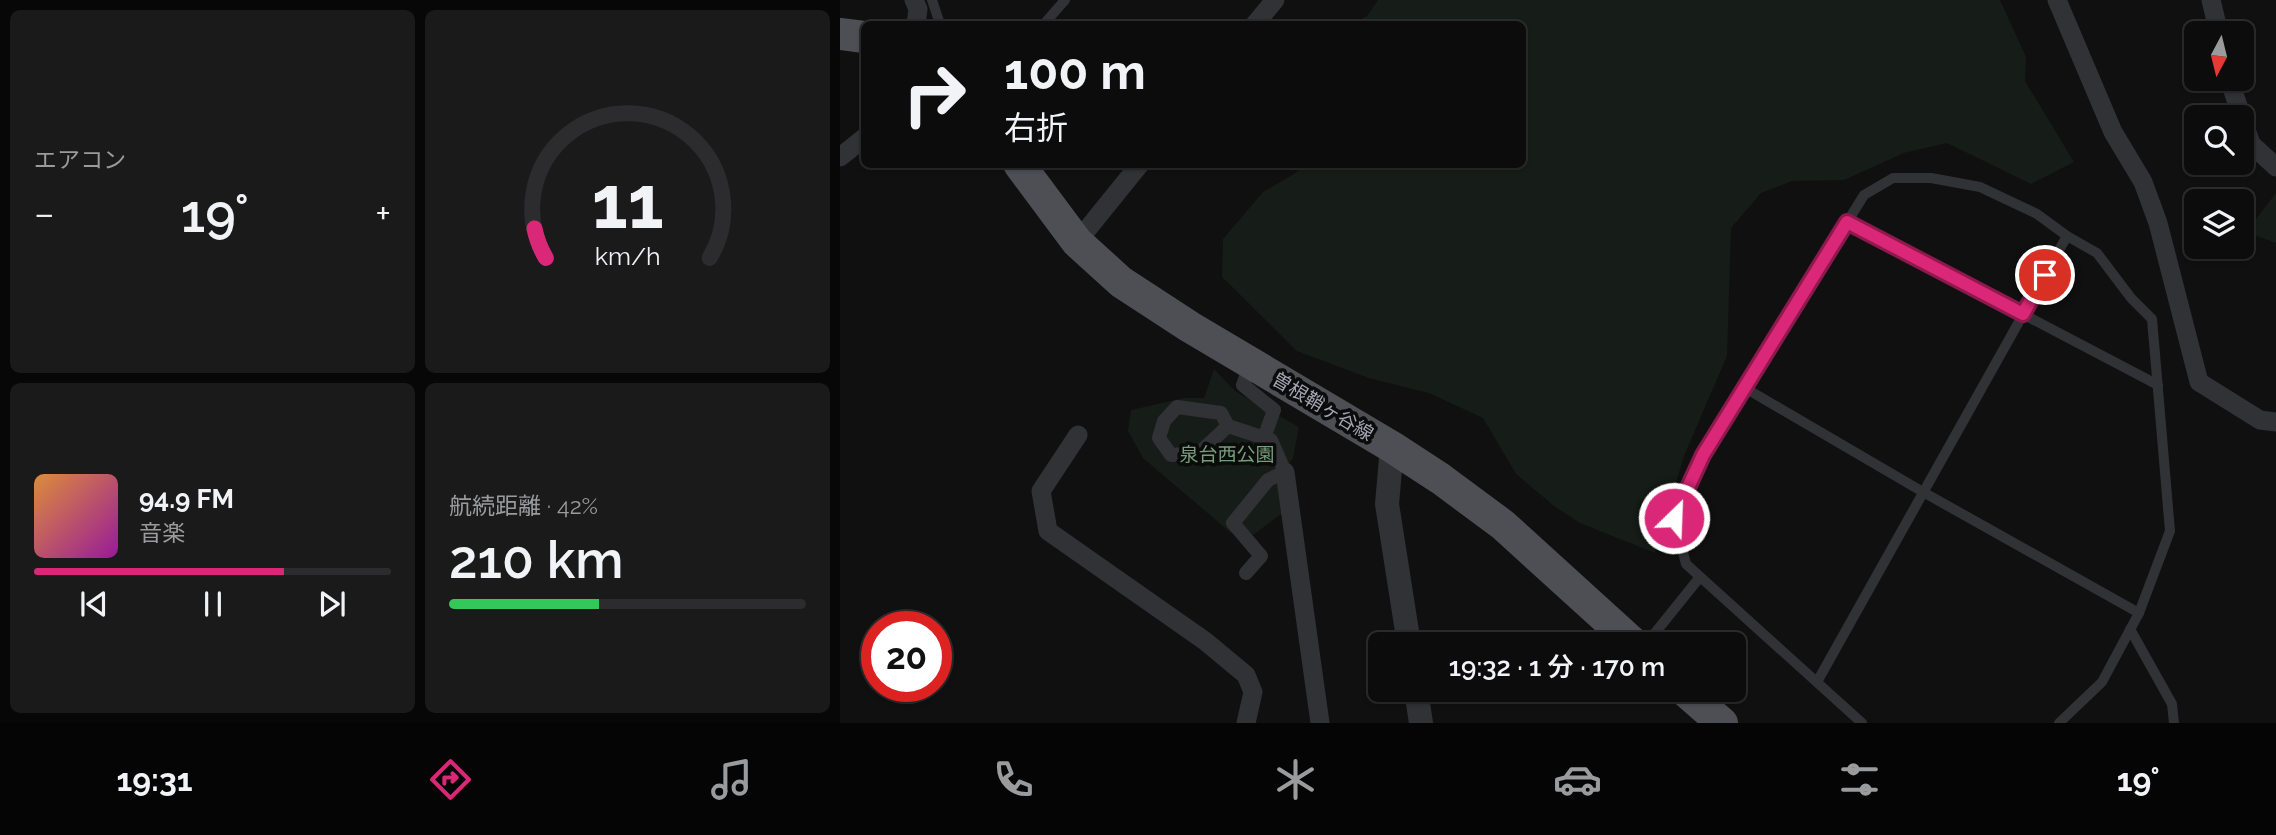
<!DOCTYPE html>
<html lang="ja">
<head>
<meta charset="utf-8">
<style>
	body { margin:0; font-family:Raleway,"Noto Sans JP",sans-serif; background:#1a1a1b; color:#f1f3f6; height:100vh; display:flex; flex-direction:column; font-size:26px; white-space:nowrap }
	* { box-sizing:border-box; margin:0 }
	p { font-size:23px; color:#9a9b9d }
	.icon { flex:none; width:38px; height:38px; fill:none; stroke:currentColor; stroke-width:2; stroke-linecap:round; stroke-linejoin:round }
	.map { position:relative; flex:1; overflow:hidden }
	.sheet { display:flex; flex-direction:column; gap:10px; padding:10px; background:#070707; width:840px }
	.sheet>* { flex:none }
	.guide { position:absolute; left:21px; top:21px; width:665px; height:147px; border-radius:10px; box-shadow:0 2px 5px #0004,0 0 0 2px #2c2c2e; background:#0c0c0d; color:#f1f3f6; overflow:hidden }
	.needle { width:46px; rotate:187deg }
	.buttons { position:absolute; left:1344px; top:21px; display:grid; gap:14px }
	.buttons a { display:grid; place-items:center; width:70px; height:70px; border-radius:10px; background:#0c0c0d; box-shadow:0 2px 5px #0004,0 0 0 2px #2c2c2e; font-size:35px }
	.speed { position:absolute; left:21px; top:611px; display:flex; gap:14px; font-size:35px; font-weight:700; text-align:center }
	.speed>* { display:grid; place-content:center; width:91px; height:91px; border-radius:50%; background:#0c0c0d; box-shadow:0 2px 5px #0004,0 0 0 2px #2c2c2e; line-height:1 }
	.speed .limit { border:10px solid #d22; background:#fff; color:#111 }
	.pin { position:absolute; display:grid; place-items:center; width:60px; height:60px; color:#fff; margin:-30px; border:4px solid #fff; border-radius:50%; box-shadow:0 2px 7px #0007 }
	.me { position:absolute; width:77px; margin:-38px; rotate:24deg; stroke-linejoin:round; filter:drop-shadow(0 0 5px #0008) }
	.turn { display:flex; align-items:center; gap:24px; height:147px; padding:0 28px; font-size:32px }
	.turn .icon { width:91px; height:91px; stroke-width:2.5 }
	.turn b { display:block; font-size:49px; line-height:60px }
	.big { font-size:52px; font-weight:600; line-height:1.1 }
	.sheet .card { flex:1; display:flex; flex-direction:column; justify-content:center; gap:10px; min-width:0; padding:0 24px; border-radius:10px; background:#1a1a1b }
	.sheet .dial { align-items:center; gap:0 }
	.dial svg { height:182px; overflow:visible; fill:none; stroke:#2c2c2e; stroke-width:7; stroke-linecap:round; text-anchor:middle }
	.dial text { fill:#f1f3f6; stroke:none }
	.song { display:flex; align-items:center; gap:21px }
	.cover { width:84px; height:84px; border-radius:10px; background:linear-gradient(135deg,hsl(30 70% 55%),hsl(300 70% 35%)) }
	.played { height:7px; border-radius:4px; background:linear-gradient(90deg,#db2777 70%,#2c2c2e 70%) }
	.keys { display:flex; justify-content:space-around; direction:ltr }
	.heat { display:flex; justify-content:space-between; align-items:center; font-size:38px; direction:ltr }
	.charge { height:10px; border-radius:5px; background:linear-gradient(90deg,#34c759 42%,#2c2c2e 0) }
	.sheet .tiles { flex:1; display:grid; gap:10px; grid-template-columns:repeat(2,1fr) }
	.trip { position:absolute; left:528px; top:632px; width:378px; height:70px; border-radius:10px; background:#0c0c0d; box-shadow:0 2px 5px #0004,0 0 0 2px #2c2c2e; font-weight:600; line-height:70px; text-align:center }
	.tabs { display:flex; height:112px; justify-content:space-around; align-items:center; background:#050505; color:#9a9b9d }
	.tabs .icon { width:49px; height:49px }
	.tabs .on { color:#db2777 }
	.tabs b { font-size:32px; color:#f1f3f6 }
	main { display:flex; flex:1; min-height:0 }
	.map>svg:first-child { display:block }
	.green { fill:#161c17 }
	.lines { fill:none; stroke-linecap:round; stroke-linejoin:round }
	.service { stroke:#313236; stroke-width:10 }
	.pedestrian { stroke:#313236; stroke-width:14 }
	.minor { stroke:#313236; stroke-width:19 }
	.tertiary { stroke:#313236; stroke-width:24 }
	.primary { stroke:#4d4f55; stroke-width:32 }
	.route-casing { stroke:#8e194d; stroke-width:18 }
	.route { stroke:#db2777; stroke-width:12 }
	.labels { text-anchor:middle; stroke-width:7; stroke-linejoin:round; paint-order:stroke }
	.street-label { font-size:19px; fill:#a1a6b2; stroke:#0b0b0c }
	.park-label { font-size:19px; fill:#779d79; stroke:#0b0b0c }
</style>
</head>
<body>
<main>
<section class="sheet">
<div class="tiles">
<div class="card"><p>エアコン</p>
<div class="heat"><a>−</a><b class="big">19°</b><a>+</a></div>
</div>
<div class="card dial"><svg viewBox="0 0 100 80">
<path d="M14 69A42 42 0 1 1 86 69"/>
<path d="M14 69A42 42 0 0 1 9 56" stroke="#db2777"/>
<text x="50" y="56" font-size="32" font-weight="700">11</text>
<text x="50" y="72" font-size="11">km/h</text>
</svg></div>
<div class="card">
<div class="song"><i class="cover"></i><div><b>94.9 FM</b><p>音楽</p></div></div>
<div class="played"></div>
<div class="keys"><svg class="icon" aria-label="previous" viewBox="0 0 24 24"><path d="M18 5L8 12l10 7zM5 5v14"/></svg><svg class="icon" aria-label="pause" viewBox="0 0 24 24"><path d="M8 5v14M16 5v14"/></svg><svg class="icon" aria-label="next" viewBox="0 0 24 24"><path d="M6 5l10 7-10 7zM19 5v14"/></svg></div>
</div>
<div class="card"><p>航続距離 · 42%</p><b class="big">210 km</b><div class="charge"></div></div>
</div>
</section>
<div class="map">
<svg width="1436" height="723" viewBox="0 0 1436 723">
	<rect width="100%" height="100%" fill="#101011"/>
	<g class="green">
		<path d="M538 0H1160L1186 57 1185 81 1234 162 1191 184 1107 143 1064 153 1004 180 952 181 921 193 891 228 887 356 844 456 815 553 740 523 714 506 676 474 643 418 589 393 529 378 457 351 382 277 383 239 423 192 454 174 464 165 682 164V24H512L527 16Z"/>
		<path d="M1436 193V243L1406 232Z"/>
		<path d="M374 369 395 391 459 427 453 458 445 472V511L412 536 391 533 303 458 288 431 291 410 344 398H364Z"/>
	</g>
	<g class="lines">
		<g class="service">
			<path d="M92 0 100 24"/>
			<path d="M204 24 225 0"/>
			<path d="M1007 222 1318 385"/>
			<path d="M905 388 1083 492 1299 613"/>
			<path d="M1290 629 1332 704 1334 723"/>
			<path d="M806 644 860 577"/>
			<path d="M977 682 1227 236"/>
			<path d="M1022 723 846 564 834 518 863 455 1024 195 1053 178H1091L1140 187 1197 214 1227 236 1257 253 1291 298 1312 319 1330 531 1299 613 1262 682 1219 723"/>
		</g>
		<g class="pedestrian">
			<path d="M406 377 403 385 434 410 424 438"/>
			<path d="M388 426 381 413 337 407 324 421 319 438 331 455 359 453 388 426 431 440 445 472 428 480 393 523 421 556 406 573"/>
		</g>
		<g class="minor">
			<path d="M74 0 78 9 76 24"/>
			<path d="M1217 0 1273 132 1303 182 1318 223 1359 382 1420 420 1436 422"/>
			<path d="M1371 0 1379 33"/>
			<path d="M415 24 435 0"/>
			<path d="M1389 79 1411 144 1436 167"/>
			<path d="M0 157 24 138"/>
			<path d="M237 242 300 164"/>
			<path d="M238 435 201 491 208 531 365 641 406 675 413 692 406 723"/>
			<path d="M445 472 480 723"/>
		</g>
		<g class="tertiary">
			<path d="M552 447 547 504 569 644"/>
			<path d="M576 690 581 723"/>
		</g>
		<g class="primary">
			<path d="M0 34 24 37"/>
			<path d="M179 164 237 242 281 282 350 327 552 447 601 479 663 525 794 644"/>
			<path d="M844 690 882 723"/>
		</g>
	</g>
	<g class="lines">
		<g class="route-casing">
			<path id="route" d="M834 518 863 455 1007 222 1183 314 1205 275"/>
		</g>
		<use href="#route" class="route"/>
	</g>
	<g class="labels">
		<g class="street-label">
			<text transform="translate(483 406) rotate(31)" y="7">曽根鞘ヶ谷線</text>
		</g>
		<g class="park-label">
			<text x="387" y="461">泉台西公園</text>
		</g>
	</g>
</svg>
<div class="buttons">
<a><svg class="needle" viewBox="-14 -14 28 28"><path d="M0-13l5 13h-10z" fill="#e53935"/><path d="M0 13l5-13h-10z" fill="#9a9b9d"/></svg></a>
<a><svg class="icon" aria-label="search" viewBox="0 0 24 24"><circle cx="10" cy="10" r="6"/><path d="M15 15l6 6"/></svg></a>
<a><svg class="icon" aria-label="layers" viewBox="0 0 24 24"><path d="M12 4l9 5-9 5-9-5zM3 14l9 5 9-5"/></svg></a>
</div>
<div class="speed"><div class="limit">20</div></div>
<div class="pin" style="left:1205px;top:275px;background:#d93025"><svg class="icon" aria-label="arrive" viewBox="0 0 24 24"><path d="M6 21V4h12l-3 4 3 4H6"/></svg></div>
<svg class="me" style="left:834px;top:518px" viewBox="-20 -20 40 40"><circle r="17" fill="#db2777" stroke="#fff" stroke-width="3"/><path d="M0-11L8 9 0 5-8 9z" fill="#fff"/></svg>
<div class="trip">19:32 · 1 分 · 170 m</div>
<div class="guide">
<div class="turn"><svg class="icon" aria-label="right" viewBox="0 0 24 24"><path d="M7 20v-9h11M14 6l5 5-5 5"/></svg><div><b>100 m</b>右折</div></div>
</div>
</div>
</main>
<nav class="tabs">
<b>19:31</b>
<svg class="icon on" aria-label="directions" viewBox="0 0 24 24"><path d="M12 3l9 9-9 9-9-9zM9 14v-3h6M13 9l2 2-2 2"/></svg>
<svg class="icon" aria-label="music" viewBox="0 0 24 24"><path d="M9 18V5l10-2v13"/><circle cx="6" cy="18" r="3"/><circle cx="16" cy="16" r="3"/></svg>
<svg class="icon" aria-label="phone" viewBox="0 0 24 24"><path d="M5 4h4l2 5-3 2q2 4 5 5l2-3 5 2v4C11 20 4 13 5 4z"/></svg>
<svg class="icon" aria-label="climate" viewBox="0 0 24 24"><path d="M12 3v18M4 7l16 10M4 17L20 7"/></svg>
<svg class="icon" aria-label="car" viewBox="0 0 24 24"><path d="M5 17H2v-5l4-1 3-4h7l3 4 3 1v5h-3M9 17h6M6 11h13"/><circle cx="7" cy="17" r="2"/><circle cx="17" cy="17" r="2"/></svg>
<svg class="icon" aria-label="filters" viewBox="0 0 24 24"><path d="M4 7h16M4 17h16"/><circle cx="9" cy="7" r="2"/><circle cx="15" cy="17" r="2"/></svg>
<b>19°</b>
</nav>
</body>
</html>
